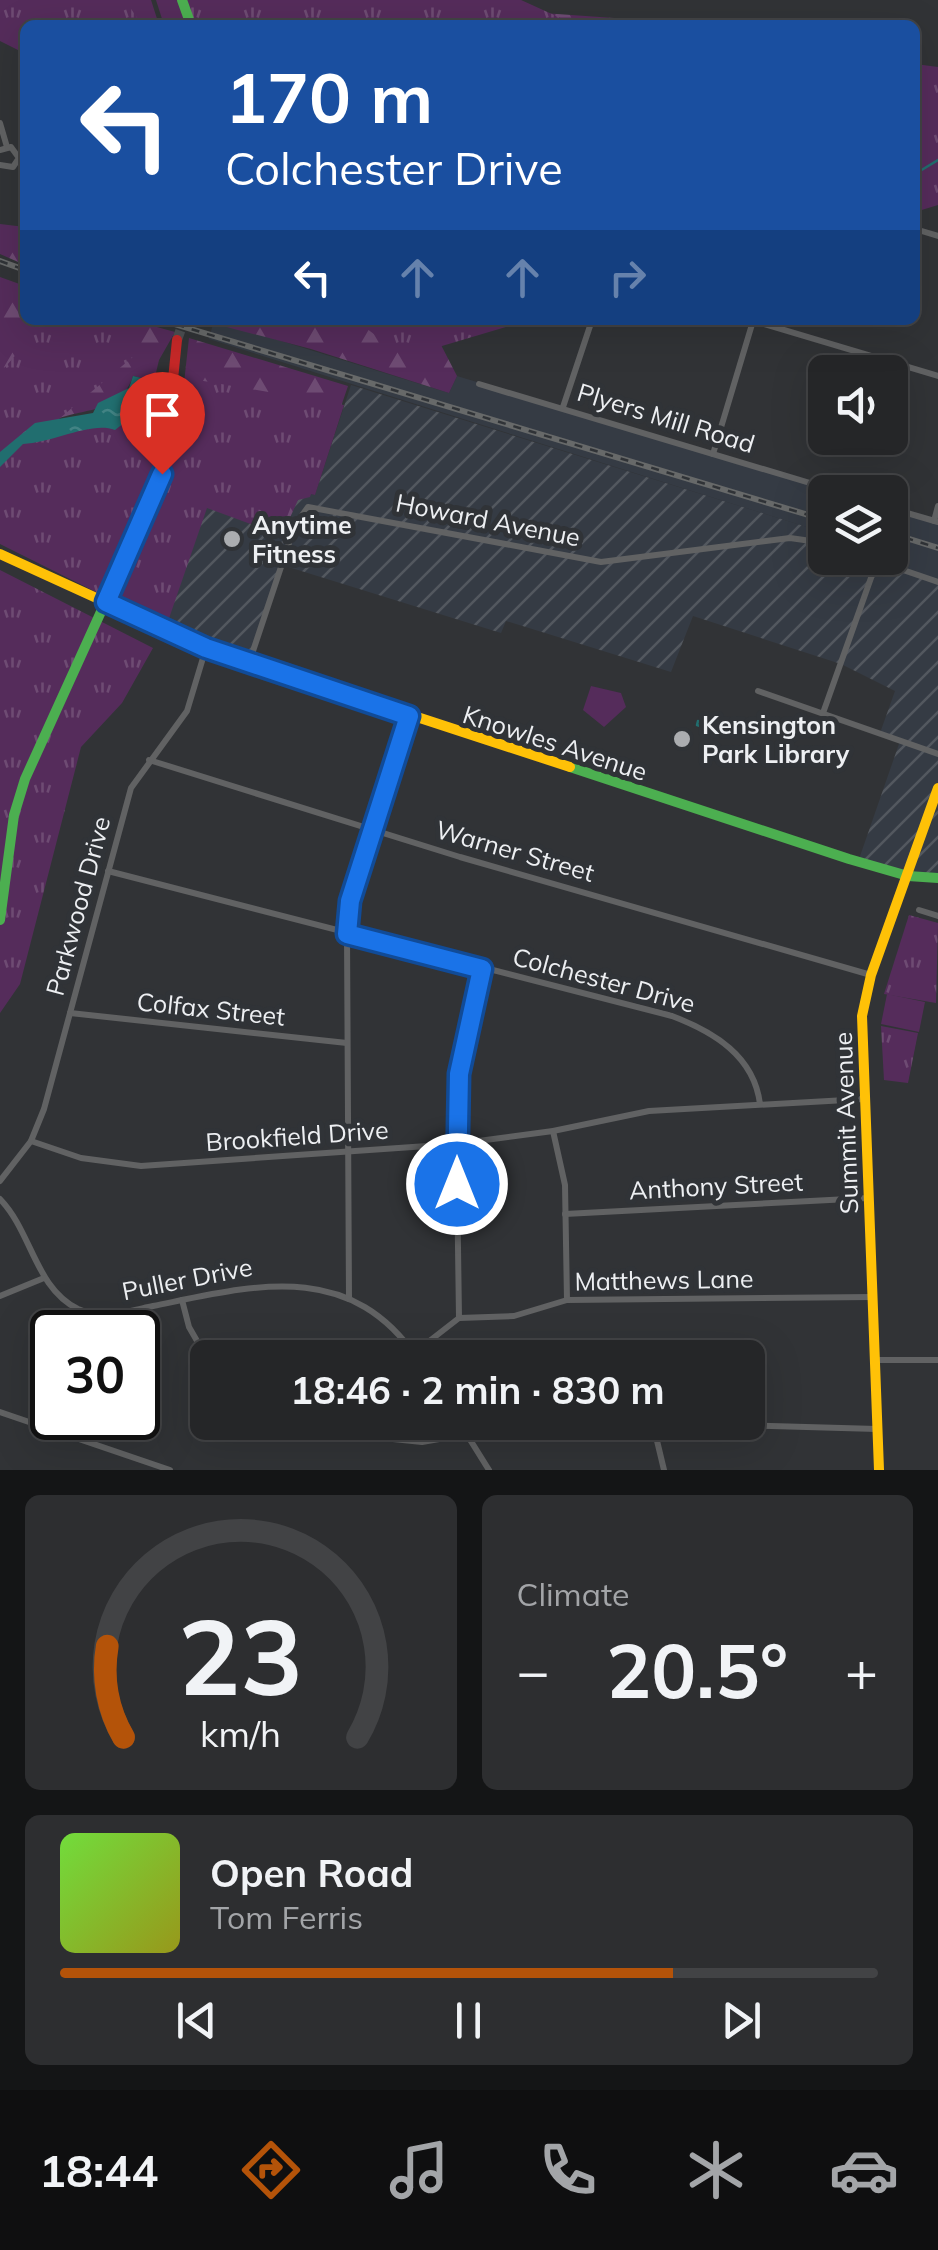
<!DOCTYPE html>
<html lang="en">
<head>
<meta charset="utf-8">
<style>
	body { margin:0; font-family:Mulish,sans-serif; background:#2d2e30; color:#f1f3f6; height:100vh; display:flex; flex-direction:column; font-size:38px; white-space:nowrap }
	* { box-sizing:border-box; margin:0 }
	p { font-size:32px; color:#a3a5a8 }
	.icon { flex:none; width:55px; height:55px; fill:none; stroke:currentColor; stroke-width:2; stroke-linecap:round; stroke-linejoin:round }
	.map { position:relative; height:1470px; overflow:hidden }
	.side { display:flex; flex-direction:column; gap:25px; padding:25px; background:#141516; flex:1 }
	.side>* { flex:none }
	.top-card { position:absolute; left:20px; top:20px; width:900px; height:305px; border-radius:15px; box-shadow:0 10px 40px #0002,0 0 0 2px #424345; background:#1a4fa0; color:#fff; overflow:hidden }
	.controls { position:absolute; left:808px; top:355px; display:grid; gap:20px }
	.controls a { display:grid; place-items:center; width:100px; height:100px; border-radius:15px; background:#252628; box-shadow:0 10px 40px #0002,0 0 0 2px #424345; font-size:50px }
	.speed { position:absolute; left:30px; top:1310px; display:flex; gap:20px; font-size:50px; font-weight:700; text-align:center }
	.speed>* { display:grid; place-content:center; width:130px; height:130px; border-radius:50%; background:#252628; box-shadow:0 10px 40px #0002,0 0 0 2px #424345; line-height:1 }
	.speed .limit { border:5px solid #111; border-radius:15px; background:#fff; color:#111 }
	.pin { position:absolute; display:grid; place-items:center; width:85px; height:85px; color:#fff; margin:-102px -42px; border-radius:50% 50% 50% 0; rotate:-45deg; box-shadow:0 0 10px #0007 }
	.pin .icon { rotate:45deg }
	.me { position:absolute; width:110px; margin:-55px; rotate:0deg; stroke-linejoin:round; filter:drop-shadow(0 0 8px #0008) }
	.turn { display:flex; align-items:center; gap:35px; height:210px; padding:0 40px; font-size:45px }
	.turn .icon { width:130px; height:130px; stroke-width:2.5 }
	.turn b { display:block; font-size:70px; line-height:85px }
	.lanes { display:flex; align-items:center; height:95px; padding:0 40px; background:#0003; justify-content:center; gap:50px; direction:ltr }
	.lanes .off { opacity:.35 }
	.big { font-size:75px; font-weight:700; line-height:1.1 }
	.side .tile { flex:1; display:flex; flex-direction:column; justify-content:center; gap:15px; min-width:0; padding:0 35px; border-radius:15px; background:#2d2e30 }
	.side .dial { align-items:center; gap:0 }
	.dial svg { height:260px; overflow:visible; fill:none; stroke:#424345; stroke-width:7; stroke-linecap:round; text-anchor:middle }
	.dial text { fill:#f1f3f6; stroke:none }
	.song { display:flex; align-items:center; gap:30px }
	.cover { width:120px; height:120px; border-radius:15px; background:linear-gradient(135deg,hsl(100 70% 55%),hsl(60 70% 35%)) }
	.played { height:10px; border-radius:5px; background:linear-gradient(90deg,#b45309 75%,#424345 75%) }
	.keys { display:flex; justify-content:space-around; direction:ltr }
	.heat { display:flex; justify-content:space-between; align-items:center; font-size:55px; direction:ltr }
	.side .tiles { flex:1; display:grid; gap:25px; grid-template-columns:1fr 1fr }
	.tile:last-child { grid-column:span 2 }
	.trip { position:absolute; left:190px; top:1340px; width:575px; height:100px; border-radius:15px; background:#252628; box-shadow:0 10px 40px #0002,0 0 0 2px #424345; font-weight:700; line-height:100px; text-align:center }
	.dock { display:flex; height:160px; justify-content:space-around; align-items:center; background:#0f0f10; color:#a3a5a8 }
	.dock .icon { width:70px; height:70px }
	.dock .selected { color:#b45309 }
	.dock b { font-size:45px; color:#f1f3f6 }
	.map>svg:first-child { display:block }
	.built { fill:#353b44 }
	.industrial { fill:url(#industrial-furrows) }
	.green { fill:#552c5b }
	.forest { fill:url(#forest-firs) }
	.park { fill:url(#park-tufts) }
	.water { fill:url(#water-ripples) }
	.lines { fill:none; stroke-linecap:round; stroke-linejoin:round }
	.stream { stroke:#216e6f; stroke-width:2.5 }
	.secondary-tunnel { stroke:#4d4f52; stroke-width:10; stroke-dasharray:10 5; stroke-linecap:butt }
	.street { stroke:#616263; stroke-width:6 }
	.fast { stroke:#4caf50; stroke-width:10 }
	.slow { stroke:#ffc107; stroke-width:10 }
	.jam { stroke:#c62828; stroke-width:10 }
	.rail-casing { stroke:#676969; stroke-width:6 }
	.rail { stroke:#303337; stroke-width:2.5; stroke-dasharray:8; stroke-linecap:butt }
	.route-casing { stroke:#114b97; stroke-width:25 }
	.route { stroke:#1a73e8; stroke-width:18 }
	.poi-dot { fill:#abadb0; stroke:#303337; stroke-width:4 }
	.labels { text-anchor:middle; stroke-width:10; stroke-linejoin:round; paint-order:stroke }
	.street-label { font-size:25px; fill:#edeff2; stroke:#303337 }
	.poi-label { font-size:25px; font-weight:bold; fill:#edeff2; stroke:#303337; text-anchor:start }
</style>
</head>
<body>
<div class="map">
<svg width="938" height="1470" viewBox="0 0 938 1470">
	<defs>
		<pattern id="industrial-furrows" width="10" height="10" patternUnits="userSpaceOnUse" patternTransform="scale(2.5)"><rect width="10" height="10" fill="#353b44"/><path d="M-1 1l2-2M0 10L10 0M9 11l2-2" fill="none" stroke="#53585f"/></pattern>
		<pattern id="forest-firs" width="22" height="20" patternUnits="userSpaceOnUse" patternTransform="scale(2.5)"><rect width="22" height="20" fill="#552c5b"/><path d="M5 1l3.5 6h-7zM16 11l3.5 6h-7z" fill="#6e4b73"/></pattern>
		<pattern id="park-tufts" width="24" height="20" patternUnits="userSpaceOnUse" patternTransform="scale(2.5)"><rect width="24" height="20" fill="#552c5b"/><path d="M3 7l-1-3M5 7V3M7 7l1-3M15 17l-1-3M17 17v-4M19 17l1-3" fill="none" stroke="#6e4b73"/></pattern>
		<pattern id="water-ripples" width="26" height="14" patternUnits="userSpaceOnUse" patternTransform="scale(2.5)"><rect width="26" height="14" fill="#216e6f"/><path d="M2 4q2-2 4 0t4 0M15 11q2-2 4 0t4 0" fill="none" stroke="#428384"/></pattern>
	</defs>
	<rect width="100%" height="100%" fill="#313336"/>
	<g class="built">
		<path d="M214 320 449 393 457 376 840 492H825V543L819 541 822 532 209 339Z"/>
		<path d="M890 508 938 522V582L868 558H890Z"/>
	</g>
	<path class="industrial" d="M351 385 823 532 819 541 825 543V558H868L938 582V878L858 862 900 741 880 733 895 691 841 664 693 616 671 672 506 621 501 633 282 565 249 663 159 626 207 507 280 534 297 491 315 495Z"/>
	<g class="green">
		<path d="M591 686 621 693 626 707 604 727 583 710Z"/>
		<path d="M887 994 925 1002 919 1032 881 1024Z"/>
	</g>
	<g class="forest">
		<path d="M0 0H151L159 25H25V63L18 50 0 41Z"/>
		<path d="M514 11 714 25H421Z"/>
		<path d="M0 224 25 227V265L0 254Z"/>
		<path d="M0 277 25 286V320H131L175 332 159 360 154 381 133 376C121 414 81 408 55 420 36 428 18 441 0 452Z"/>
		<path d="M200 320H519L440 343 457 376 449 393 311 349Z"/>
		<path d="M189 338 348 386 310 497 298 500 288 522 282 526 208 502 183 392Z"/>
	</g>
	<g class="park">
		<path d="M0 0H125L142 25H25V54L0 11Z"/>
		<path d="M156 0H521L576 25H164Z"/>
		<path d="M915 64 938 67V205L915 212Z"/>
		<path d="M46 320C84 320 111 323 134 356L53 424 132 404 192 379 344 405 315 495 297 491 280 535 207 508 166 627 0 544V373Z"/>
		<path d="M355 320H529L405 357Z"/>
		<path d="M0 570 153 648 122 703 81 747 20 984 0 1013Z"/>
		<path d="M909 915 938 923 936 1003 884 994Z"/>
		<path d="M881 1026 918 1033 908 1083 884 1080Z"/>
	</g>
	<path class="water" d="M133 376 154 381 153 400 115 430C91 421 53 443 23 444L0 467V452L35 423 93 413 98 403 129 388Z"/>
	<g class="lines">
		<g class="stream">
			<path d="M915 174 938 160"/>
			<path d="M698 721 697 725 735 737"/>
		</g>
		<path class="secondary-tunnel" d="M177 340 184 320"/>
		<g class="street">
			<path d="M0 123 7 147"/>
			<path d="M0 150 11 147 19 158 13 167 0 165"/>
			<path d="M915 229 938 236"/>
			<path d="M751 320 938 376"/>
			<path d="M479 384 840 492"/>
			<path d="M563 407 592 320"/>
			<path d="M713 454 753 321"/>
			<path d="M890 508 938 522"/>
			<path d="M934 521 938 506"/>
			<path d="M868 558 938 582"/>
			<path d="M249 663 295 525 308 507 601 562 790 538 825 543"/>
			<path d="M758 691 938 754"/>
			<path d="M823 713 877 561"/>
			<path d="M149 760 460 857 871 975"/>
			<path d="M108 871 672 1016C714 1032 754 1056 760 1104"/>
			<path d="M919 910 938 916"/>
			<path d="M70 1013 347 1043"/>
			<path d="M553 1131 565 1185 567 1300"/>
			<path d="M31 1141 81 1158 141 1166 456 1144 553 1131 649 1111 864 1099"/>
			<path d="M0 1181 31 1141 44 1109 131 788 187 711 206 648"/>
			<path d="M0 1199C32 1232 35 1288 78 1309 102 1320 129 1311 153 1306 252 1286 349 1258 417 1358"/>
			<path d="M565 1214 868 1198"/>
			<path d="M0 1296 44 1278"/>
			<path d="M349 1299 347 934 350 901 409 716"/>
			<path d="M182 1300 189 1327 208 1360"/>
			<path d="M459 1318 514 1316 567 1300 872 1297"/>
			<path d="M459 1318 456 1104 482 969"/>
			<path d="M414 1353 459 1318"/>
			<path d="M875 1360H938"/>
			<path d="M0 1412 170 1470"/>
			<path d="M343 1422 393 1439 422 1442 538 1422"/>
			<path d="M459 1422 489 1470"/>
			<path d="M632 1422 877 1429"/>
			<path d="M653 1424 664 1470"/>
		</g>
		<g class="fast">
			<path d="M182 0 191 25"/>
			<path d="M570 767 849 859 908 876 938 878"/>
			<path d="M0 920 14 815 25 779 154 495"/>
		</g>
		<g class="slow">
			<path d="M0 554 206 648 570 767"/>
			<path d="M879 1470 862 1016 871 975 938 788"/>
		</g>
		<path class="jam" d="M154 495 165 458 177 340"/>
		<g class="rail-casing">
			<g id="rail">
				<path d="M0 261 25 270"/>
				<path d="M161 320 825 520"/>
				<path d="M890 533 938 548"/>
			</g>
		</g>
		<use href="#rail" class="rail"/>
	</g>
	<g class="lines">
		<g class="route-casing">
			<path id="route" d="M162 474 106 602 206 648 409 716 350 901 347 934 482 969 459 1074 457 1184"/>
		</g>
		<use href="#route" class="route"/>
	</g>
	<g class="poi-dot">
		<circle cx="232" cy="539" r="10"/>
		<circle cx="682" cy="739" r="10"/>
	</g>
	<g class="labels">
		<g class="street-label">
			<text transform="translate(666 418) rotate(17)" y="9">Plyers Mill Road</text>
			<text transform="translate(488 520) rotate(11)" y="9">Howard Avenue</text>
			<text transform="translate(555 743) rotate(18)" y="9">Knowles Avenue</text>
			<text transform="translate(515 851) rotate(16)" y="9">Warner Street</text>
			<text transform="translate(78 906) rotate(-75)" y="9">Parkwood Drive</text>
			<text transform="translate(604 980) rotate(15)" y="9">Colchester Drive</text>
			<text transform="translate(211 1009) rotate(6)" y="9">Colfax Street</text>
			<text transform="translate(846 1123) rotate(-92)" y="9">Summit Avenue</text>
			<text transform="translate(297 1136) rotate(-4)" y="9">Brookfield Drive</text>
			<text transform="translate(716 1186) rotate(-3)" y="9">Anthony Street</text>
			<text transform="translate(187 1279) rotate(-11)" y="9">Puller Drive</text>
			<text transform="translate(664 1280) rotate(-1)" y="9">Matthews Lane</text>
		</g>
		<g class="poi-label">
			<text x="252" y="534">Anytime<tspan x="252" dy="29">Fitness</tspan></text>
			<text x="702" y="734">Kensington<tspan x="702" dy="29">Park Library</tspan></text>
		</g>
	</g>
</svg>
<div class="controls">
<a><svg class="icon" aria-label="sound" viewBox="0 0 24 24"><path d="M4 9h4l5-4v14l-5-4H4zM17 9q2 3 0 6"/></svg></a>
<a><svg class="icon" aria-label="layers" viewBox="0 0 24 24"><path d="M12 4l9 5-9 5-9-5zM3 14l9 5 9-5"/></svg></a>
</div>
<div class="speed"><div class="limit">30</div></div>
<div class="pin" style="left:162px;top:474px;background:#d93025"><svg class="icon" aria-label="arrive" viewBox="0 0 24 24"><path d="M6 21V4h12l-3 4 3 4H6"/></svg></div>
<svg class="me" style="left:457px;top:1184px" viewBox="-20 -20 40 40"><circle r="17" fill="#1a73e8" stroke="#fff" stroke-width="3"/><path d="M0-11L8 9 0 5-8 9z" fill="#fff"/></svg>
<div class="trip">18:46 · 2 min · 830 m</div>
<div class="top-card">
<div class="turn"><svg class="icon" aria-label="left" viewBox="0 0 24 24"><path d="M17 20v-9H6M10 6l-5 5 5 5"/></svg><div><b>170 m</b>Colchester Drive</div></div>
<div class="lanes"><svg class="icon" aria-label="left" viewBox="0 0 24 24"><path d="M17 20v-9H6M10 6l-5 5 5 5"/></svg><svg class="icon off" aria-label="ahead" viewBox="0 0 24 24"><path d="M12 20V5M6 11l6-6 6 6"/></svg><svg class="icon off" aria-label="ahead" viewBox="0 0 24 24"><path d="M12 20V5M6 11l6-6 6 6"/></svg><svg class="icon off" aria-label="right" viewBox="0 0 24 24"><path d="M7 20v-9h11M14 6l5 5-5 5"/></svg></div>
</div>
</div>
<section class="side">
<div class="tiles">
<div class="tile dial"><svg viewBox="0 0 100 80">
<path d="M14 69A42 42 0 1 1 86 69"/>
<path d="M14 69A42 42 0 0 1 9 41" stroke="#b45309"/>
<text x="50" y="56" font-size="32" font-weight="700">23</text>
<text x="50" y="72" font-size="11">km/h</text>
</svg></div>
<div class="tile"><p>Climate</p>
<div class="heat"><a>−</a><b class="big">20.5°</b><a>+</a></div>
</div>
<div class="tile">
<div class="song"><i class="cover"></i><div><b>Open Road</b><p>Tom Ferris</p></div></div>
<div class="played"></div>
<div class="keys"><svg class="icon" aria-label="previous" viewBox="0 0 24 24"><path d="M18 5L8 12l10 7zM5 5v14"/></svg><svg class="icon" aria-label="pause" viewBox="0 0 24 24"><path d="M8 5v14M16 5v14"/></svg><svg class="icon" aria-label="next" viewBox="0 0 24 24"><path d="M6 5l10 7-10 7zM19 5v14"/></svg></div>
</div>
</div>
</section>
<nav class="dock">
<b>18:44</b>
<svg class="icon selected" aria-label="directions" viewBox="0 0 24 24"><path d="M12 3l9 9-9 9-9-9zM9 14v-3h6M13 9l2 2-2 2"/></svg>
<svg class="icon" aria-label="music" viewBox="0 0 24 24"><path d="M9 18V5l10-2v13"/><circle cx="6" cy="18" r="3"/><circle cx="16" cy="16" r="3"/></svg>
<svg class="icon" aria-label="phone" viewBox="0 0 24 24"><path d="M5 4h4l2 5-3 2q2 4 5 5l2-3 5 2v4C11 20 4 13 5 4z"/></svg>
<svg class="icon" aria-label="climate" viewBox="0 0 24 24"><path d="M12 3v18M4 7l16 10M4 17L20 7"/></svg>
<svg class="icon" aria-label="car" viewBox="0 0 24 24"><path d="M5 17H2v-5l4-1 3-4h7l3 4 3 1v5h-3M9 17h6M6 11h13"/><circle cx="7" cy="17" r="2"/><circle cx="17" cy="17" r="2"/></svg>
</nav>
</body>
</html>
